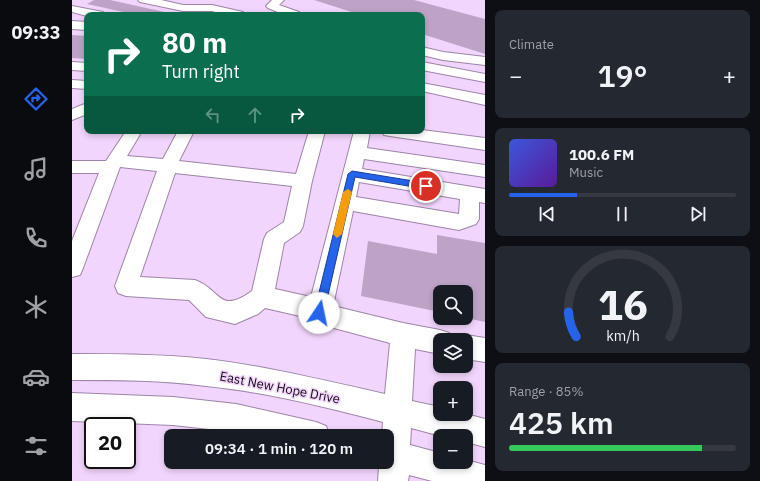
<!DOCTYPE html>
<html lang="en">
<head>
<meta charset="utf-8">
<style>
	body { margin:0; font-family:"IBM Plex Sans",sans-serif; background:#242831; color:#f1f3f6; height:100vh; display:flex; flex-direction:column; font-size:15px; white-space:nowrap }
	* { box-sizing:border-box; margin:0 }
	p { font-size:13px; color:#9ea1a6 }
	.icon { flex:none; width:22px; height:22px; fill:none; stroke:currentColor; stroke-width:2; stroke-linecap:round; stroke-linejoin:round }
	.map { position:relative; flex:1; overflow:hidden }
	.side { display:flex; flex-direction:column; gap:10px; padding:10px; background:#0d0f14; width:275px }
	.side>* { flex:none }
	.guide { position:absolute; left:12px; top:12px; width:341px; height:122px; border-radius:8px; box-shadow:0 2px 6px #0003; background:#0b6e4f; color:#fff; overflow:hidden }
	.fabs { position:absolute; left:361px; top:285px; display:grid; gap:8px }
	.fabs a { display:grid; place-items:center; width:40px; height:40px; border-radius:8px; background:#171b24; box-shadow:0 2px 6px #0003; font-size:20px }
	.speed { position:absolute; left:12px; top:417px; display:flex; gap:8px; font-size:20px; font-weight:700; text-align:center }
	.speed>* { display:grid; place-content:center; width:52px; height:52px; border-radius:50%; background:#171b24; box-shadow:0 2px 6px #0003; line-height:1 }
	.speed .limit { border:2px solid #111; border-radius:6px; background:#fff; color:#111 }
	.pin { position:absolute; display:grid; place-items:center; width:34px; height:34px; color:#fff; margin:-17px; border:2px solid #fff; border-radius:50%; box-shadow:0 1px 4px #0007 }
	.me { position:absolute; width:44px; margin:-22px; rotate:11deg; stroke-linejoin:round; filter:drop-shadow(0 0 3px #0008) }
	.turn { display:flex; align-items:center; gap:14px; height:84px; padding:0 12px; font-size:18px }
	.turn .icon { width:52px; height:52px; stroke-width:2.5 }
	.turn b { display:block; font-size:28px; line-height:34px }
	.lanes { display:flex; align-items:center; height:38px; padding:0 12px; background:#0003; justify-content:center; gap:20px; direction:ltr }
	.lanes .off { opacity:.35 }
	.big { font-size:30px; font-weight:600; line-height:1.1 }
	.side .tile { flex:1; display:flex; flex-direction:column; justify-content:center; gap:6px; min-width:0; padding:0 14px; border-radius:8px; background:#242831 }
	.side .dial { align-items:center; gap:0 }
	.dial svg { height:104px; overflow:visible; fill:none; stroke:#363941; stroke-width:7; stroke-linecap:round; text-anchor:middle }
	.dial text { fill:#f1f3f6; stroke:none }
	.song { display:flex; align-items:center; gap:12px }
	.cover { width:48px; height:48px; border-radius:6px; background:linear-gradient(135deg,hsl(230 70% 55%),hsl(270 70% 35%)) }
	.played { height:4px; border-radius:2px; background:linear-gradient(90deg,#2563eb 30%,#363941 30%) }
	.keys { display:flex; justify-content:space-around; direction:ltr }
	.heat { display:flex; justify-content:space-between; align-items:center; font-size:22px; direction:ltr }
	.charge { height:6px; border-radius:3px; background:linear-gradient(90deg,#34c759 85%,#363941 0) }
	.trip { position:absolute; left:92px; top:429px; width:230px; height:40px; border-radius:8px; background:#171b24; box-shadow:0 2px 6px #0003; font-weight:600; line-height:40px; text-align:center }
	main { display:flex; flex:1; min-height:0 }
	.menu { display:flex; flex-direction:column; width:72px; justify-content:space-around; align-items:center; background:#090b0e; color:#9ea1a6 }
	.menu .icon { width:28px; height:28px }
	.menu .active { color:#2563eb }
	.menu b { font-size:18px; color:#f1f3f6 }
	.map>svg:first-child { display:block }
	.building { fill:#bea3c7 }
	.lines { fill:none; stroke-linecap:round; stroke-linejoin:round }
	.minor-casing { stroke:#9e84a7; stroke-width:2 }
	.minor { fill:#fff; fill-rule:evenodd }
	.route { fill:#2563eb; stroke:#184099 }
	.slow { fill:#f59e0b }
	.labels { text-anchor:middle; stroke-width:3; stroke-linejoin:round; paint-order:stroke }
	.near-street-label { font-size:13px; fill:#140b17; stroke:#f2d5fc }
</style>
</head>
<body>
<main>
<nav class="menu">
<b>09:33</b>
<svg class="icon active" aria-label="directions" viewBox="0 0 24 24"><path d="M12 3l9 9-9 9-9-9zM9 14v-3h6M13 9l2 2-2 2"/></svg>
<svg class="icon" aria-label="music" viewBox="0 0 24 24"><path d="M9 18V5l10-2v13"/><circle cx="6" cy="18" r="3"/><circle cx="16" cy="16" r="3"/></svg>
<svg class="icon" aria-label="phone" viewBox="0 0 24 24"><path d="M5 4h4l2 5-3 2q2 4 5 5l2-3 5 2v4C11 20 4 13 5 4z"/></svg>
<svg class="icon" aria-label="climate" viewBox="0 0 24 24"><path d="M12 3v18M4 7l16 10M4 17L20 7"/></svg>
<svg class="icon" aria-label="car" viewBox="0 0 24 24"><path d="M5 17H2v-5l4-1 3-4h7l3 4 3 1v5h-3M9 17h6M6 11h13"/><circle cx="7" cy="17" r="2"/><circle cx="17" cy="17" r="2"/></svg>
<svg class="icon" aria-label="filters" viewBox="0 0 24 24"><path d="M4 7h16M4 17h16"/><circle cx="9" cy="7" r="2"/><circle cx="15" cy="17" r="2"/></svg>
</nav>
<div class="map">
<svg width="413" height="481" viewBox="0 0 413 481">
	<rect width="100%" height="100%" fill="#f2d5fc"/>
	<g class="building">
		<path d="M22 0H38L106 15H65L15 4Z"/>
		<path d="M242 0H342L413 19V54L350 34V15H289Z"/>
		<path d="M0 35 15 36V59L0 58Z"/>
		<path d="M365 235 413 243V322L394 318V292H368V312L289 296 296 241 365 254Z"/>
	</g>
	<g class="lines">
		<g class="minor-casing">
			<g id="minor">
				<path d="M66 0H89L111 5H140L171 12 173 15H153L140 11H111L68 2Z"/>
				<path d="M200 0H212L207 5 227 12 229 15H213L196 8 194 6Z"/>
				<path d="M0 6 31 12 33 15 15 16 0 12Z"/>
				<path d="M0 21 15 22V30L0 29Z"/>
				<path d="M350 47 371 52 413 57V65L371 60 350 55Z"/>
				<path d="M0 62 15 63V71L0 70Z"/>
				<path d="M350 62 413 74V82L350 70Z"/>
				<path d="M0 80 15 81V89L0 88Z"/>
				<path d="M350 83 413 95V105L350 91Z"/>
				<path d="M15 103V114L0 120V109Z"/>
				<path d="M350 130 413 138V150L318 136 312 135 310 131Z"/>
				<path d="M54 131H70L55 156 91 159 106 131H122L107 161 224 174 237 131H253L240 181 231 226 228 232 212 243 203 289 239 297 282 131H298L295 148 413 165V177L292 159 290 169 413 189V203L407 202V219L404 224 387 230 281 211 261 306 331 323 368 330 377 333 380 340H368V354L343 349 340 401 368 407V414H394L413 419V447L394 442V436H369L339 428 338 445 368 453V462H394V460L413 465V481H360L337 475 336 481H306L307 466 303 462H315V436H310L311 422C253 407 194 392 134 386 90 380 45 380 0 380V354C45 354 89 354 134 359 194 366 254 381 313 394L318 343 247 324 239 321 237 318 193 308 186 314 163 324 134 317 117 300 54 296 46 293 43 286 85 171 48 167 11 268 8 275 0 277V241L27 173H0V161H34ZM103 173 220 186 212 222 195 233 192 239 180 291C146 315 150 290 123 280L68 277ZM287 182 388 199 387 214 284 197Z"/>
				<path d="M394 335 413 338V362L394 359V340H384Z"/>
				<path d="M0 393 101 397 164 404 244 422 254 426 258 436H181L164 432 101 425 0 421Z"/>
			</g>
		</g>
		<use href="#minor" class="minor"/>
	</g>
	<path class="route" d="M280 171 354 183 358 186 354 189 283 177 252 313 251 316 247 318 244 316 242 313 276 174Z"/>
	<path class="slow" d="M276 189 280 192 270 234 265 238 261 234 271 192Z"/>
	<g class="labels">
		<g class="near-street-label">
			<text transform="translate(208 387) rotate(11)" y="5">East New Hope Drive</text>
		</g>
	</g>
</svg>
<div class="fabs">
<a><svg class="icon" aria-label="search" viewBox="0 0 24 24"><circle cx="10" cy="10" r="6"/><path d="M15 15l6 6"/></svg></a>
<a><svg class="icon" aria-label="layers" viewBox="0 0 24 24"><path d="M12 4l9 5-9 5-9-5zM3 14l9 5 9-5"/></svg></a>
<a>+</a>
<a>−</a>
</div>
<div class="speed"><div class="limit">20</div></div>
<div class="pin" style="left:354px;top:186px;background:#d93025"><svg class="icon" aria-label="arrive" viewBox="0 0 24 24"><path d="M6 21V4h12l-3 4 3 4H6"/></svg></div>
<svg class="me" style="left:247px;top:313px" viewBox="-20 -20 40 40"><circle r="19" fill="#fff"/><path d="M0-13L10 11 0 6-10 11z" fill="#2563eb"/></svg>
<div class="trip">09:34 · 1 min · 120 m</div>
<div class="guide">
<div class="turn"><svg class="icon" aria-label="right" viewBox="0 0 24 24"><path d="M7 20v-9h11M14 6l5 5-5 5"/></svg><div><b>80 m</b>Turn right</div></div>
<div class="lanes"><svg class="icon off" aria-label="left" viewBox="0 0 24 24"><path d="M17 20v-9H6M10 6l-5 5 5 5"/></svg><svg class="icon off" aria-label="ahead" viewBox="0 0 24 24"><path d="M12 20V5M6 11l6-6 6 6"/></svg><svg class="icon" aria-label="right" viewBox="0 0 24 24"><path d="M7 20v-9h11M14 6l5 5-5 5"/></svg></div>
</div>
</div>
<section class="side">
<div class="tile"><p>Climate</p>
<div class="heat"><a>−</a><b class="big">19°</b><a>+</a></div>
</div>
<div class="tile">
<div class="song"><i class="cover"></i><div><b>100.6 FM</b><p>Music</p></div></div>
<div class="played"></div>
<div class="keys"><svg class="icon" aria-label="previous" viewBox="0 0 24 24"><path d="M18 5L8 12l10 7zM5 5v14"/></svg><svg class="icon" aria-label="pause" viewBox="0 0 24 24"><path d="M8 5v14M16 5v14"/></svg><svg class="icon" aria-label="next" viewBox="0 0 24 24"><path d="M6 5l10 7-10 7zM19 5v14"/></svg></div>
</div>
<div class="tile dial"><svg viewBox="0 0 100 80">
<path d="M14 69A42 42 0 1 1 86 69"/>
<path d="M14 69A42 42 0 0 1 8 50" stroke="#2563eb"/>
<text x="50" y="56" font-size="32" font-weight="700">16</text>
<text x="50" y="72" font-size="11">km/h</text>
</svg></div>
<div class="tile"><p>Range · 85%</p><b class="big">425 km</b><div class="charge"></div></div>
</section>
</main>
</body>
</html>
